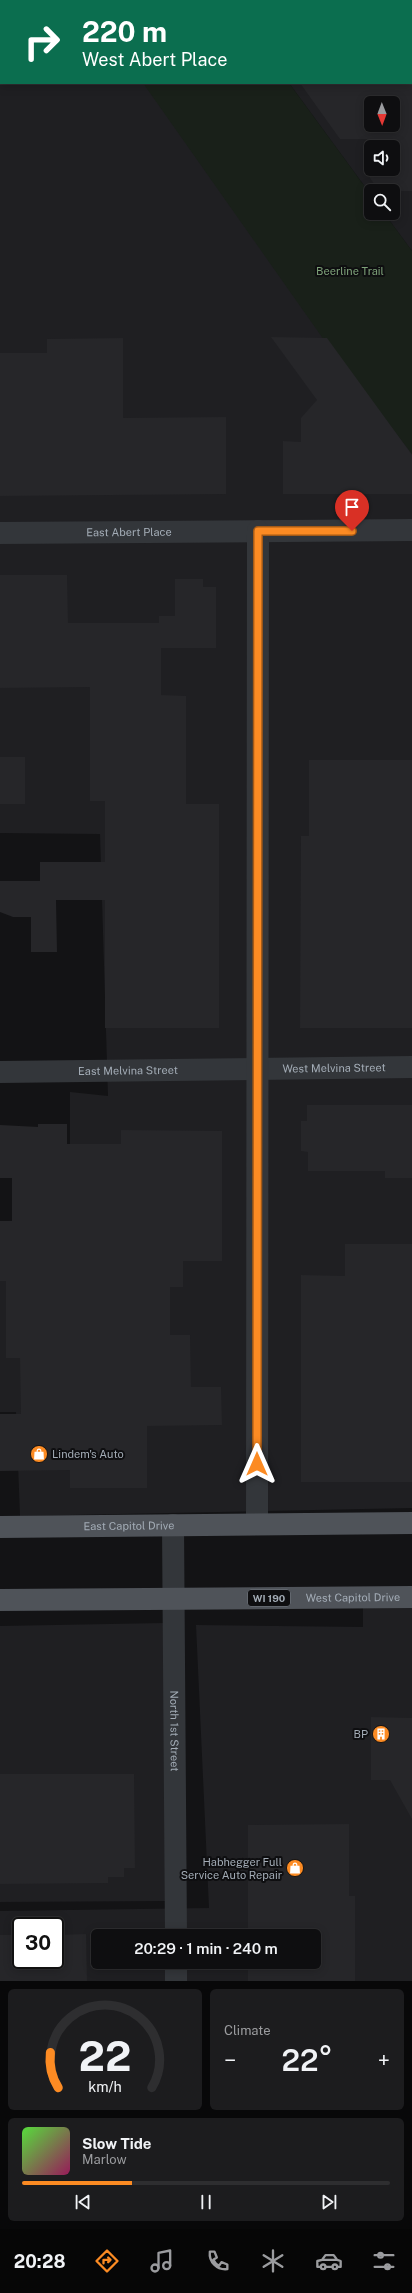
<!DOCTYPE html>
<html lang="en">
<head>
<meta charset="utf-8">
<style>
	body { margin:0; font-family:"Public Sans",sans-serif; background:#1c1c1e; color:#f1f3f6; height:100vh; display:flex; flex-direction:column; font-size:15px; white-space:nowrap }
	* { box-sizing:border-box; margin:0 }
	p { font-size:13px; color:#9b9c9f }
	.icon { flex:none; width:22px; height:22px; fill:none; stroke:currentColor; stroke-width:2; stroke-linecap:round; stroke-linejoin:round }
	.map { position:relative; height:1981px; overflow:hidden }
	.details { display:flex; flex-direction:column; gap:8px; padding:8px; background:#080809; flex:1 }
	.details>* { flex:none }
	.top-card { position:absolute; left:0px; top:0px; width:412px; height:84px; box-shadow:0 2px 10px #0003,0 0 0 1px #2e2e30; background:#0b6e4f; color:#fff; overflow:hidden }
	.needle { width:26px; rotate:179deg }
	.fabs { position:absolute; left:364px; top:96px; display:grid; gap:8px }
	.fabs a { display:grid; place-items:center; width:36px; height:36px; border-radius:6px; background:#0e0e10; box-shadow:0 2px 10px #0003,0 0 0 1px #2e2e30; font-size:20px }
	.speed { position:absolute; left:12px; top:1917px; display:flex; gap:8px; font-size:20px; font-weight:700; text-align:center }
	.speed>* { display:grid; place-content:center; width:52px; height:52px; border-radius:50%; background:#0e0e10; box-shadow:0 2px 10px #0003,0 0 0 1px #2e2e30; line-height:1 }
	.speed .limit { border:2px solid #111; border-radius:6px; background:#fff; color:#111 }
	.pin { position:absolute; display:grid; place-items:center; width:34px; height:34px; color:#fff; margin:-41px -17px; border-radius:50% 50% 50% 0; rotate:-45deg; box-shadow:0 0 4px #0007 }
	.pin .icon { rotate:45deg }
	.me { position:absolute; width:44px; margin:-22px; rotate:0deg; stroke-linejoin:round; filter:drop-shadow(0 0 3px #0008) }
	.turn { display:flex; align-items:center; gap:14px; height:84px; padding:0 16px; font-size:18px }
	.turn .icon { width:52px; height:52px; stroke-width:2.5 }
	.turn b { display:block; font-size:28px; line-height:34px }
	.big { font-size:30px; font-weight:600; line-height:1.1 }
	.details .tile { flex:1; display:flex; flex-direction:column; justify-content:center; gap:6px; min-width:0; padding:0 14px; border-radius:6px; background:#1c1c1e }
	.details .dial { align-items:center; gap:0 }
	.dial svg { height:104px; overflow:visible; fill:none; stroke:#2e2e30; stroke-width:7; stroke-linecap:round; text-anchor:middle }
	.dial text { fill:#f1f3f6; stroke:none }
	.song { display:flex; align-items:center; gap:12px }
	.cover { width:48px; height:48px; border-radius:6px; background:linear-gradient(135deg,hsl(110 70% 55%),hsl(330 70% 35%)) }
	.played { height:4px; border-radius:2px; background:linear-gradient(90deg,#fc8b23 30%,#2e2e30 30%) }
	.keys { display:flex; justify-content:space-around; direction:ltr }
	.heat { display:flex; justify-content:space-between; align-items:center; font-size:22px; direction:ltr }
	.details .tiles { flex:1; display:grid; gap:8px; grid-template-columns:1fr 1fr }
	.tile:last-child { grid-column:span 2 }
	.trip { position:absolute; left:91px; top:1929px; width:230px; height:40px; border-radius:6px; background:#0e0e10; box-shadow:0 2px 10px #0003,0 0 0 1px #2e2e30; font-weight:600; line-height:40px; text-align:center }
	.tabs { display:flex; height:64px; justify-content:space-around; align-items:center; background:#060606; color:#9b9c9f }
	.tabs .icon { width:28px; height:28px }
	.tabs .selected { color:#fc8b23 }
	.tabs b { font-size:18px; color:#f1f3f6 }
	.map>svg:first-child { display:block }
	.built { fill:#1f1f22; fill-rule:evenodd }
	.green { fill:#192019 }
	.building { fill:#262629; fill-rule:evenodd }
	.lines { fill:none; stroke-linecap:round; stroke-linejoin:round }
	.minor { stroke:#33363a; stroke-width:22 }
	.major { stroke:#4f5359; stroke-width:22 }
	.route-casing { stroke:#a45a17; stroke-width:10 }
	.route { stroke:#fc8b23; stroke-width:7 }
	.labels { text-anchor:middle; stroke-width:4; stroke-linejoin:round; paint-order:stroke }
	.shield { fill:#0e0e10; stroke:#767d84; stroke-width:1 }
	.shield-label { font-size:10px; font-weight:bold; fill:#a3acb6 }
	.park-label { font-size:11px; fill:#7ea279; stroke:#0e0e10 }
	.street-label { font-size:11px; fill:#a3acb6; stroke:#0e0e10 }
	.poi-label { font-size:11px; fill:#a3acb6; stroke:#0e0e10; text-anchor:end }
</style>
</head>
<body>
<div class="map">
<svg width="412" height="1981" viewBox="0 0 412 1981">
	<rect width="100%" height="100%" fill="#131315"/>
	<g class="built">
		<path d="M0 0H86L1 1V83H146L412 450V1508L20 1516 16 1412H0V1221L70 1220V1092L108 1096 100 834 0 833Z"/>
		<path d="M228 0H412V251L384 213H393V191H371V195L289 83H411V1ZM371 103H393V125H371ZM371 147H393V169H371Z"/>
		<path d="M412 1597V1981H0V1911L209 1908 196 1625 363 1627V1598ZM21 1926H55V1960H21ZM98 1936H314V1962H98Z"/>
		<path d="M164 1623 168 1901 0 1902V1626Z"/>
	</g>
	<g class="green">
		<path d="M85 0H228L229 1H85Z"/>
		<path d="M143 83H289L371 195V213H384L412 251V454L324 340Z"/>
	</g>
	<g class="building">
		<path d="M300 83H412V191H379L368 175 367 139H340ZM371 103H393V125H371ZM371 147H393V169H371Z"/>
		<path d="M271 337 327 338 412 455V494H283V441L301 442V418L317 400Z"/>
		<path d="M123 338V418L226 417V494L0 496V353H47V339Z"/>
		<path d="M0 575H67L68 623H159V616H175V579H203V587H216V648H161V695L186 696V804H219V1028H105V900H56L57 952H31V917H13L0 912V881H40V862H105V801H90V687L0 688Z"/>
		<rect x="0" y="757" width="25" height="47"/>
		<path d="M309 760H412V1028H300L301 836H309Z"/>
		<path d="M307 1105H412V1178H385V1171H308V1152L301 1151V1121H307Z"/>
		<path d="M38 1124H67V1144H121V1130L222 1131V1261H183V1287H170V1335H190L191 1387H221L222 1425 147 1426V1488H70V1470L0 1471V1414H21L20 1358H6V1281H0V1221H12V1178H0V1125L38 1127Z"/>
		<path d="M345 1244H412V1482H301V1275L345 1276Z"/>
		<path d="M371 1717 412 1718V1819L390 1780H371Z"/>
		<path d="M0 1774H134L135 1868H124V1877H108V1883L0 1884Z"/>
		<path d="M349 1824V1896H355V1981H248V1962H314V1936H248V1825Z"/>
		<path d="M86 1934 87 1981H0V1935H21V1960H55V1935Z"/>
	</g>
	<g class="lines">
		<g class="minor">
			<path id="s1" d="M0 533 412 530"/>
			<path id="s2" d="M0 1072 412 1067"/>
			<path d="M257 1524 258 531"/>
			<path id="s3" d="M173 1525 176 1936"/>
			<path d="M176 1962V1981"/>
		</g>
		<g class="major">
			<path id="s4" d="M0 1527 412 1523"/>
			<path id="s5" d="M0 1600 412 1597"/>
		</g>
	</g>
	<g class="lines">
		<g class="route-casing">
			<path id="route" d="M257 1464 258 531H352"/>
		</g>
		<use href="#route" class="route"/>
	</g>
	<defs>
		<g id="shop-disc" transform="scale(0.9)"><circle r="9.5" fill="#fc8b23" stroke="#0e0e10"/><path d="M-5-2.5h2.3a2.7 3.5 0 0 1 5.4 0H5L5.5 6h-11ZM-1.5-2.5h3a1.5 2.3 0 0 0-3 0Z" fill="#fff"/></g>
		<g id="building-disc" transform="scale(0.9)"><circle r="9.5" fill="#fc8b23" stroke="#0e0e10"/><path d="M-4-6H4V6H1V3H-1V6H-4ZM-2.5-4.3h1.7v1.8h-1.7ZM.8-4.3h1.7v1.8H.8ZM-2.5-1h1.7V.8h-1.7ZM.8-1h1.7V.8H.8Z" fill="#fff"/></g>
	</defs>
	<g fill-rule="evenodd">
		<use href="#shop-disc" x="39" y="1454"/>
		<use href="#building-disc" x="381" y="1734"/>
		<use href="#shop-disc" x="295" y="1868"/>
	</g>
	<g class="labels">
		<rect class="shield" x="248" y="1590" width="42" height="16" rx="3"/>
		<g class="shield-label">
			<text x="269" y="1602">WI 190</text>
		</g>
		<g class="park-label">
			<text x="350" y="275">Beerline Trail</text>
		</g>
		<g class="street-label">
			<text dy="4" stroke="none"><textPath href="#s1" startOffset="129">East Abert Place</textPath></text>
			<text dy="4" stroke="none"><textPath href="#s2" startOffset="334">West Melvina Street</textPath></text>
			<text dy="4" stroke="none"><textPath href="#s2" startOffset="128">East Melvina Street</textPath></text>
			<text dy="4" stroke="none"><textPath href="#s4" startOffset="129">East Capitol Drive</textPath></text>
			<text dy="4" stroke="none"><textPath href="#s5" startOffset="353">West Capitol Drive</textPath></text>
			<text dy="4" stroke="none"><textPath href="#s3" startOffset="206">North 1st Street</textPath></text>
		</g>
		<g class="poi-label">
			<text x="52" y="1458" text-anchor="start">Lindem's Auto</text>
			<text x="368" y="1738">BP</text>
			<text x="282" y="1866">Habhegger Full<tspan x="282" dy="13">Service Auto Repair</tspan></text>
		</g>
	</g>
</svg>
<div class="fabs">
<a><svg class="needle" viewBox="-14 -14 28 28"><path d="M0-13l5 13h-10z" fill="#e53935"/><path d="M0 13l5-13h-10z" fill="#9b9c9f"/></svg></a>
<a><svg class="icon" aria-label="sound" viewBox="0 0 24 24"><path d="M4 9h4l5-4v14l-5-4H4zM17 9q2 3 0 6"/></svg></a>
<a><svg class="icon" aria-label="search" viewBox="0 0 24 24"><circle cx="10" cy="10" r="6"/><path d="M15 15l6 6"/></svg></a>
</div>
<div class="speed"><div class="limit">30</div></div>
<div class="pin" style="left:352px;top:531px;background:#d93025"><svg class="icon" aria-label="arrive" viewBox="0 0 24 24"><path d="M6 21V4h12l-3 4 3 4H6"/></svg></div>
<svg class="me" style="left:257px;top:1464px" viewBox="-20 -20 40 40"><path d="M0-17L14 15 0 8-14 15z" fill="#fc8b23" stroke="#fff" stroke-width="4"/></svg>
<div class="trip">20:29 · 1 min · 240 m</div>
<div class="top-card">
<div class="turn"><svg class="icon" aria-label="right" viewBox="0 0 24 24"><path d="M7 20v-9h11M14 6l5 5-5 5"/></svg><div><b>220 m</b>West Abert Place</div></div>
</div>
</div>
<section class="details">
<div class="tiles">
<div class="tile dial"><svg viewBox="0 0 100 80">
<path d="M14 69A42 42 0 1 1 86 69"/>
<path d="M14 69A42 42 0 0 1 8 42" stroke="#fc8b23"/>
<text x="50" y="56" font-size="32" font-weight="700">22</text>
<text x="50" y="72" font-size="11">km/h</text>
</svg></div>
<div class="tile"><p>Climate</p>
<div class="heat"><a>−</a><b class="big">22°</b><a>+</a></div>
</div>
<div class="tile">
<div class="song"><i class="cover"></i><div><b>Slow Tide</b><p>Marlow</p></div></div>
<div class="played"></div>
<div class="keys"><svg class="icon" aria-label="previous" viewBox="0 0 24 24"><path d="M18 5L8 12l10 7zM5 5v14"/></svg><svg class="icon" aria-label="pause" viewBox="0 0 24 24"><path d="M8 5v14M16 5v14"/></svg><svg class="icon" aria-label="next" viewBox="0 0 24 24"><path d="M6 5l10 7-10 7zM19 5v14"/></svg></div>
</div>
</div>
</section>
<nav class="tabs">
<b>20:28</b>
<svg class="icon selected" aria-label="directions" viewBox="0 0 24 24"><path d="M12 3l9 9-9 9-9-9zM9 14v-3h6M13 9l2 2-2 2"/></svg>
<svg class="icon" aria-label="music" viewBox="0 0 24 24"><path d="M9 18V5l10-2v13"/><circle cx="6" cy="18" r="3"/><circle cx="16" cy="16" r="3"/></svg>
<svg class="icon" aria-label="phone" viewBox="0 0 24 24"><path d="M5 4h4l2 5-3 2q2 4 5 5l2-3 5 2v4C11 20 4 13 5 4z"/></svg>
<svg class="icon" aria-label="climate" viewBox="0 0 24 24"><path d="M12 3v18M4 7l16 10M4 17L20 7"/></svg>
<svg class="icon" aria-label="car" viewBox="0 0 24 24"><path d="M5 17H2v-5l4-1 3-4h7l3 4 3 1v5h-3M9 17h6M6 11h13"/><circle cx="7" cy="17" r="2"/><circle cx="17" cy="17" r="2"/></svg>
<svg class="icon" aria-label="filters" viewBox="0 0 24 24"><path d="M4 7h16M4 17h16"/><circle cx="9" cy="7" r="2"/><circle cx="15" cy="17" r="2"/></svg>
</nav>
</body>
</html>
